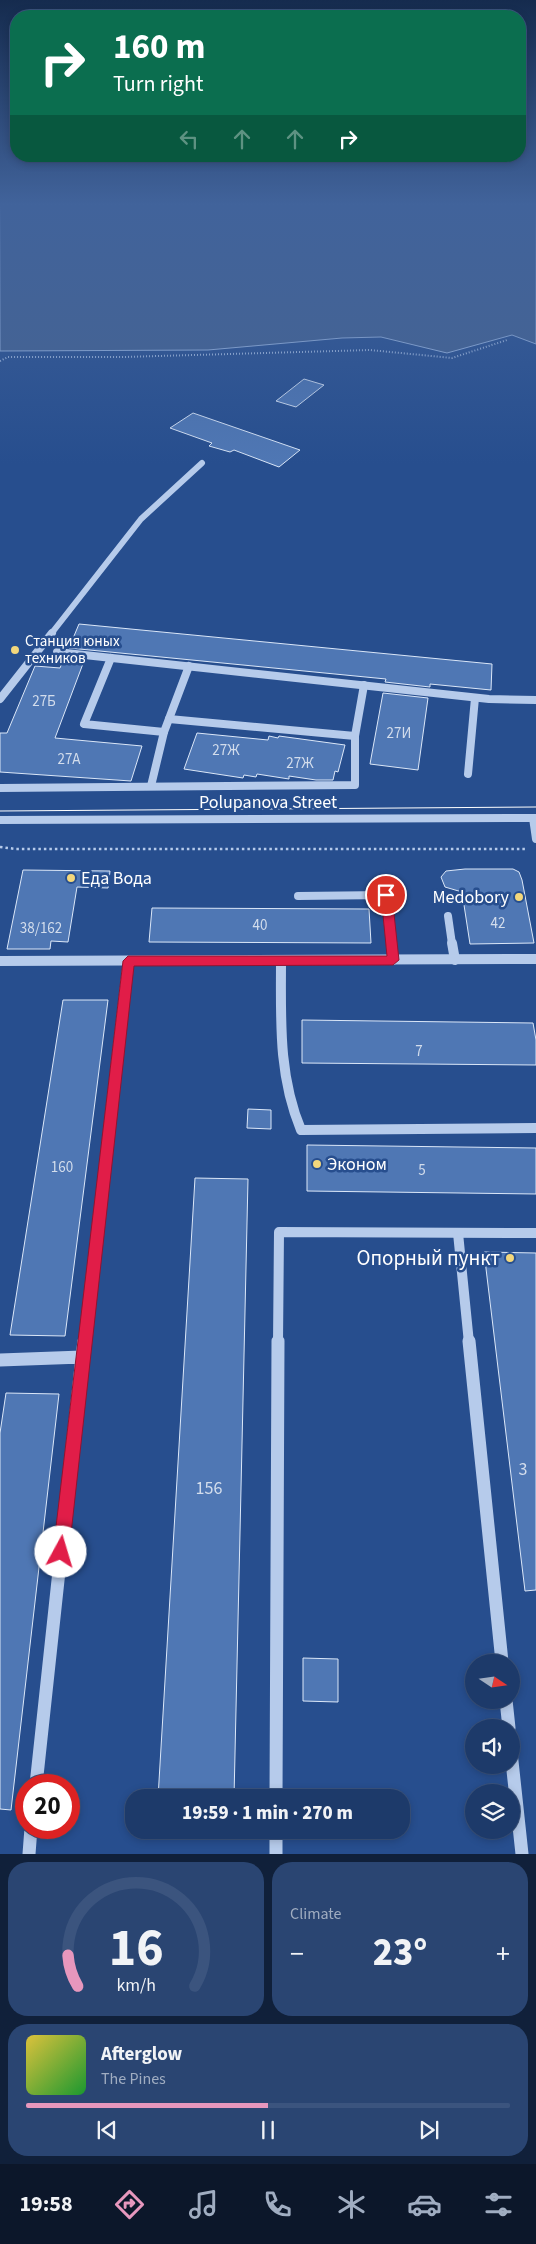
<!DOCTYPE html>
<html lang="en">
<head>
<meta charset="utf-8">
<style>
	body { margin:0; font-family:"Source Sans 3",sans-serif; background:#2a4572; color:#f1f3f6; height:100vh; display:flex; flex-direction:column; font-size:19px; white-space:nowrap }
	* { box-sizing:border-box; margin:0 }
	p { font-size:16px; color:#a0adc1 }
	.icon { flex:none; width:28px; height:28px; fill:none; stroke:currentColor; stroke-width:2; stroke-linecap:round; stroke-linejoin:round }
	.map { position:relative; height:1854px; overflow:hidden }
	.drawer { display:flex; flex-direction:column; gap:8px; padding:8px; background:#10203a; flex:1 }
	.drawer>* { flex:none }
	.guide { position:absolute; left:10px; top:10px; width:516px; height:152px; border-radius:20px; box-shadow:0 2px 8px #0003,0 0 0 1px #3b547e; background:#0b6e4f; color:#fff; overflow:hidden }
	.needle { width:32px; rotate:103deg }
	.controls { position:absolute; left:465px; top:1654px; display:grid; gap:10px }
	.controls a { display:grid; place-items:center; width:55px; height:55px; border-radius:50%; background:#1d3a6a; box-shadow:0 2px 8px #0003,0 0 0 1px #3b547e; font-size:25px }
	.speed { position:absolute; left:15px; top:1774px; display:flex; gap:10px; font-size:25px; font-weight:700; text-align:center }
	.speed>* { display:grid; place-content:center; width:65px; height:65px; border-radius:50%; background:#1d3a6a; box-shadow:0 2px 8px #0003,0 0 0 1px #3b547e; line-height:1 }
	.speed .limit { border:8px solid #d22; background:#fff; color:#111 }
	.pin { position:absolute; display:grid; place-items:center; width:42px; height:42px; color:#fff; margin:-21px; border:2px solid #fff; border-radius:50%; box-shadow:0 1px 5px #0007 }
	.me { position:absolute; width:55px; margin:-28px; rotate:6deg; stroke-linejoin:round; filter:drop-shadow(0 0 4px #0008) }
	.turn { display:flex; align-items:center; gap:18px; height:105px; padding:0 20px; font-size:22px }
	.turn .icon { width:65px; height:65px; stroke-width:2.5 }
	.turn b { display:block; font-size:35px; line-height:42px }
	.lanes { display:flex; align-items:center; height:48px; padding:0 20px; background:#0003; justify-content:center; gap:25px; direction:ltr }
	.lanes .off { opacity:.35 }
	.big { font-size:38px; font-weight:800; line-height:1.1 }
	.drawer .tile { flex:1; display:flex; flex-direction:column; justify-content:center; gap:8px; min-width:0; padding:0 18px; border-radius:20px; background:#2a4572 }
	.drawer .dial { align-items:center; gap:0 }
	.dial svg { height:130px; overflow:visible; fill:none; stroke:#3b547e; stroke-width:7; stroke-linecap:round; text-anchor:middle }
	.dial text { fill:#f1f3f6; stroke:none }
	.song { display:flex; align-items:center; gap:15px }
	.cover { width:60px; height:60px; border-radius:8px; background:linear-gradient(135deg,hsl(50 70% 55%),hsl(130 70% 35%)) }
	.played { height:5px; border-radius:2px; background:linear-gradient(90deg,#e797bd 50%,#3b547e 50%) }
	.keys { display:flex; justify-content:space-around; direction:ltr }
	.heat { display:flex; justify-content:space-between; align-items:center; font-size:28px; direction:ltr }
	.drawer .tiles { flex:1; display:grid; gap:8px; grid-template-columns:1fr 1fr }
	.tile:last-child { grid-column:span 2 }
	.trip { position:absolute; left:125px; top:1789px; width:285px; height:50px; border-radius:20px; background:#1d3a6a; box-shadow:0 2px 8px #0003,0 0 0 1px #3b547e; font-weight:800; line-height:50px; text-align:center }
	.tab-bar { display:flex; height:80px; justify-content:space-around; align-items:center; background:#0c172a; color:#a0adc1 }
	.tab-bar .icon { width:35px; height:35px }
	.tab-bar .current { color:#e797bd }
	.tab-bar b { font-size:22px; color:#f1f3f6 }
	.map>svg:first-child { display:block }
	.water { fill:#466390; stroke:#abc5eb }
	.building { fill:#4f77b4; stroke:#dbe7f8 }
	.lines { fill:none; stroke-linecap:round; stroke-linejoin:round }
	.path-far1 { stroke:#b6cbeb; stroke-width:2; stroke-dasharray:1 2; stroke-linecap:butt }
	.path { stroke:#b6cbeb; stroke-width:2.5; stroke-dasharray:2.5 3; stroke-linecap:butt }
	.minor-far3 { stroke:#b6cbeb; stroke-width:6 }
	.minor-far2 { stroke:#b6cbeb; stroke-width:8 }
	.minor-far1 { stroke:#b6cbeb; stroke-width:10 }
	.minor { stroke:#b6cbeb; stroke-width:13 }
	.tram { stroke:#fff; stroke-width:1 }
	.route { fill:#e11d48; stroke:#92132f }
	.poi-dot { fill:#f3d77c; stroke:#274e8e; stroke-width:2 }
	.labels { text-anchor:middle; stroke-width:5; stroke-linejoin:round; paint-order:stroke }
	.far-poi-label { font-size:15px; fill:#fff; stroke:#274e8e; text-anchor:start }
	.number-label { font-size:15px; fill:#d3ddec }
	.street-label { font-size:18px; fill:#fff; stroke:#274e8e }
	.poi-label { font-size:18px; fill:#fff; stroke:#274e8e; text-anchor:start }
	.near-number-label { font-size:18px; fill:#d3ddec }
	.near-poi-label { font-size:21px; fill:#fff; stroke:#274e8e; text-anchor:end }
</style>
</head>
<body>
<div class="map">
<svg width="536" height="1854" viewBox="0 0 536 1854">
	<rect width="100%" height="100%" fill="#274e8e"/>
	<path class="water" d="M0 204H536V344L512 335 447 353 381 337 342 338 208 350 0 351Z"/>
	<g class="building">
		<path d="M304 379 324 385 296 407 276 401Z"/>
		<path d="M193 413 300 450 279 467 234 450 230 452 209 446 212 443 170 428Z"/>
		<path d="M79 624 492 664 491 690 430 684V687L385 682 386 679 69 648Z"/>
		<path d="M64 658 84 661 55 738 142 746 131 781 0 772V733H7L35 666 60 668Z"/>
		<path d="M383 693 428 698 418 770 370 764Z"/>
		<path d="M197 733 268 740 269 736 278 738 279 736 345 745 338 772 335 771 333 780H316L289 776V779L257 774 256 777 244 775 243 778 184 769Z"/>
		<path d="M465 869H513L519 872 522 880 534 943 470 944 462 892 445 887 441 877 446 871Z"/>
		<path d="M23 870 110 871 108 888 77 887 68 942 51 941 50 949H7Z"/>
		<path d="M152 908 369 909 371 943 149 942Z"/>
		<path d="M63 1000H108L65 1336 10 1335Z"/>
		<path d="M302 1020 533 1023 536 1040V1065L302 1063Z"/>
		<path d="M248 1109 271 1110V1129L247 1128Z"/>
		<path d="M307 1145 536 1148V1194L307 1191Z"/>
		<path d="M195 1178 248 1179 234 1798H158Z"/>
		<path d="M484 1252 536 1253V1590L525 1591Z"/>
		<path d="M6 1393 59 1394 11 1810 0 1809V1433Z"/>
		<path d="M303 1658 338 1659V1702L303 1701Z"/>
	</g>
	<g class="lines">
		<path class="path-far1" d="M0 361 8 357H124L370 350 452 358 507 340"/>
		<path class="path" d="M0 847 16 849H527"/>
		<path class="minor-far3" d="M51 634 141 519 202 463"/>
		<g class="minor-far2">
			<path d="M57 652 489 699 536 700"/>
			<path d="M111 658 84 724 164 732 189 666"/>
			<path d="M0 699 52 633"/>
			<path d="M169 719 355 736 364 685"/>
			<path d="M468 774 475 698"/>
			<path d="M151 786 164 732"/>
			<path d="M0 788 355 785V736"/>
			<path d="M533 818 536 839"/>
			<path d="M0 820 536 818"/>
			<path d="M298 896 386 895 391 944"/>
			<path d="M448 916 452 944"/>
		</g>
		<g class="minor-far1">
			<path d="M391 943 393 960"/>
			<path d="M452 943 455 960"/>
			<path d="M0 961 536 959"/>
			<path d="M281 961C281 1019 278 1075 301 1130L536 1128"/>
			<path d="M458 1233 469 1343"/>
			<path d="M84 1343 128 961"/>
			<path d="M278 1343 279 1232 536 1233"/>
		</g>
		<g class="minor">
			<path d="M469 1341 502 1662"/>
			<path d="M82 1357 84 1341"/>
			<path d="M0 1360 82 1357 36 1785"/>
			<path d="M506 1700 509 1728"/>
			<path d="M511 1752 522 1854"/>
			<path d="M276 1798 278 1341"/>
			<path d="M276 1830V1854"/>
			<path d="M29 1854 31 1828"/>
		</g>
		<path class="tram" d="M0 811 536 807"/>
	</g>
	<linearGradient id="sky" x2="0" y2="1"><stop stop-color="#152b4e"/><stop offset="0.44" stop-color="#41639b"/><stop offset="1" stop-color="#41639b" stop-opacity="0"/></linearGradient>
	<rect width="536" height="464" fill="url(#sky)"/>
	<path class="route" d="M386 891 392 895 399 960 393 965 134 966 69 1552 67 1558 61 1560 55 1558 53 1552 123 961 128 956H387L381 895Z"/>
	<g class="poi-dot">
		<circle cx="15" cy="650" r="5"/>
		<circle cx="71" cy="878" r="5"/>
		<circle cx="519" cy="897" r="5"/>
		<circle cx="317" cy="1164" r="5"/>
		<circle cx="510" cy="1258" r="5"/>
	</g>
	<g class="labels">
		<g class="far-poi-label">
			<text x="25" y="646">Станция юных<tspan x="25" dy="17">техников</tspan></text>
		</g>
		<g class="number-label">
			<text x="44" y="706">27Б</text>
			<text x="399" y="738">27И</text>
			<text x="226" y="755">27Ж</text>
			<text x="69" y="764">27А</text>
			<text x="300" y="768">27Ж</text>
			<text x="498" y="928">42</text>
			<text x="260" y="930">40</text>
			<text x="41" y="933">38/162</text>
			<text x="419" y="1056">7</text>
			<text x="62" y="1172">160</text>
			<text x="422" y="1175">5</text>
		</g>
		<g class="street-label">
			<text x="268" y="808">Polupanova Street</text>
		</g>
		<g class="poi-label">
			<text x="81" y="884">Еда Вода</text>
			<text x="509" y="903" text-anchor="end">Medobory</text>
			<text x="327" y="1170">Эконом</text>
		</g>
		<g class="near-number-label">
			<text x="523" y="1475">3</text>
			<text x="209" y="1494">156</text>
		</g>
		<g class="near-poi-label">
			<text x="500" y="1265">Опорный пункт</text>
		</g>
	</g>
</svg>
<div class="controls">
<a><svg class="needle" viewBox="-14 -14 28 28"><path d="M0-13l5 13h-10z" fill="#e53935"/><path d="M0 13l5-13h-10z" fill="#a0adc1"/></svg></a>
<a><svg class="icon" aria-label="sound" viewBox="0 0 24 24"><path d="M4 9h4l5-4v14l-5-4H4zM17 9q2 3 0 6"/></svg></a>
<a><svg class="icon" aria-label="layers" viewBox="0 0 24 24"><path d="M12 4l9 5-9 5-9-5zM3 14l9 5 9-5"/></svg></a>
</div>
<div class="speed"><div class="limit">20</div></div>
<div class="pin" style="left:386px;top:895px;background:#d93025"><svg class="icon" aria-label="arrive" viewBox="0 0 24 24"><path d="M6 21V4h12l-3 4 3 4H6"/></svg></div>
<svg class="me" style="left:61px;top:1552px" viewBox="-20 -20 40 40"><circle r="19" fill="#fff"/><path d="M0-13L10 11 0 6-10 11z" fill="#e11d48"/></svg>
<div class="trip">19:59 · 1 min · 270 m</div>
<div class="guide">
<div class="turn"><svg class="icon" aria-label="right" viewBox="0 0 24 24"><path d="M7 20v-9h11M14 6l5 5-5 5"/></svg><div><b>160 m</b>Turn right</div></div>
<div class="lanes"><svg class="icon off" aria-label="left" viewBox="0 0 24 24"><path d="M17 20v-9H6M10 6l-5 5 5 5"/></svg><svg class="icon off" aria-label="ahead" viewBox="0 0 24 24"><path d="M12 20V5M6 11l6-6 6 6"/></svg><svg class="icon off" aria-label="ahead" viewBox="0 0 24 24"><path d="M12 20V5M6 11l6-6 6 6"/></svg><svg class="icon" aria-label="right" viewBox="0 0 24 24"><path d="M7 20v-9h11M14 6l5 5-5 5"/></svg></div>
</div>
</div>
<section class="drawer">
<div class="tiles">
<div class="tile dial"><svg viewBox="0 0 100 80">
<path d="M14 69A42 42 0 1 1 86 69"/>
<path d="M14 69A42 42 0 0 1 8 50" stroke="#e797bd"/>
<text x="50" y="56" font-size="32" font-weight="700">16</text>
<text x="50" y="72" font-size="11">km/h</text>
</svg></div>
<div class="tile"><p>Climate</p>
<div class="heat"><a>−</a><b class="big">23°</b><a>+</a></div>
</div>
<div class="tile">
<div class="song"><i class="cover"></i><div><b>Afterglow</b><p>The Pines</p></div></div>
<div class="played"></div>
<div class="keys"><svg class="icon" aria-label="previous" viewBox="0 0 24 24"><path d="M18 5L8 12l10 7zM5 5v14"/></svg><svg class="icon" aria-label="pause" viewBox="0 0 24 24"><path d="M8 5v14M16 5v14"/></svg><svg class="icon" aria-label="next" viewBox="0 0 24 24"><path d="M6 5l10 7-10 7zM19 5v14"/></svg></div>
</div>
</div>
</section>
<nav class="tab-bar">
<b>19:58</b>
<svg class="icon current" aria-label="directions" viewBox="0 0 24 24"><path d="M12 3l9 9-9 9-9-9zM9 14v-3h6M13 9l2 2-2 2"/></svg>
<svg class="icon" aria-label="music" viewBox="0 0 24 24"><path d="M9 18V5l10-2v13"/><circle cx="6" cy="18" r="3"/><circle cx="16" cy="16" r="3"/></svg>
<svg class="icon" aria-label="phone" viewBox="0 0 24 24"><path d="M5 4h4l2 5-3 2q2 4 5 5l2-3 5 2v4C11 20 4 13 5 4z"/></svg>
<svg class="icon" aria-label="climate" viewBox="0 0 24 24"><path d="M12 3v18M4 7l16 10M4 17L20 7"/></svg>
<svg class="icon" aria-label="car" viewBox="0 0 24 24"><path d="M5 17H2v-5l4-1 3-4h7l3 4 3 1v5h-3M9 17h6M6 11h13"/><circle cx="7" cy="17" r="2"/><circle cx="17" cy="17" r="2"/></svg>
<svg class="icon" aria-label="filters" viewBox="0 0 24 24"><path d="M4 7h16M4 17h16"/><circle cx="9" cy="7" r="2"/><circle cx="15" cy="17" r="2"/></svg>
</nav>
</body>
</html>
